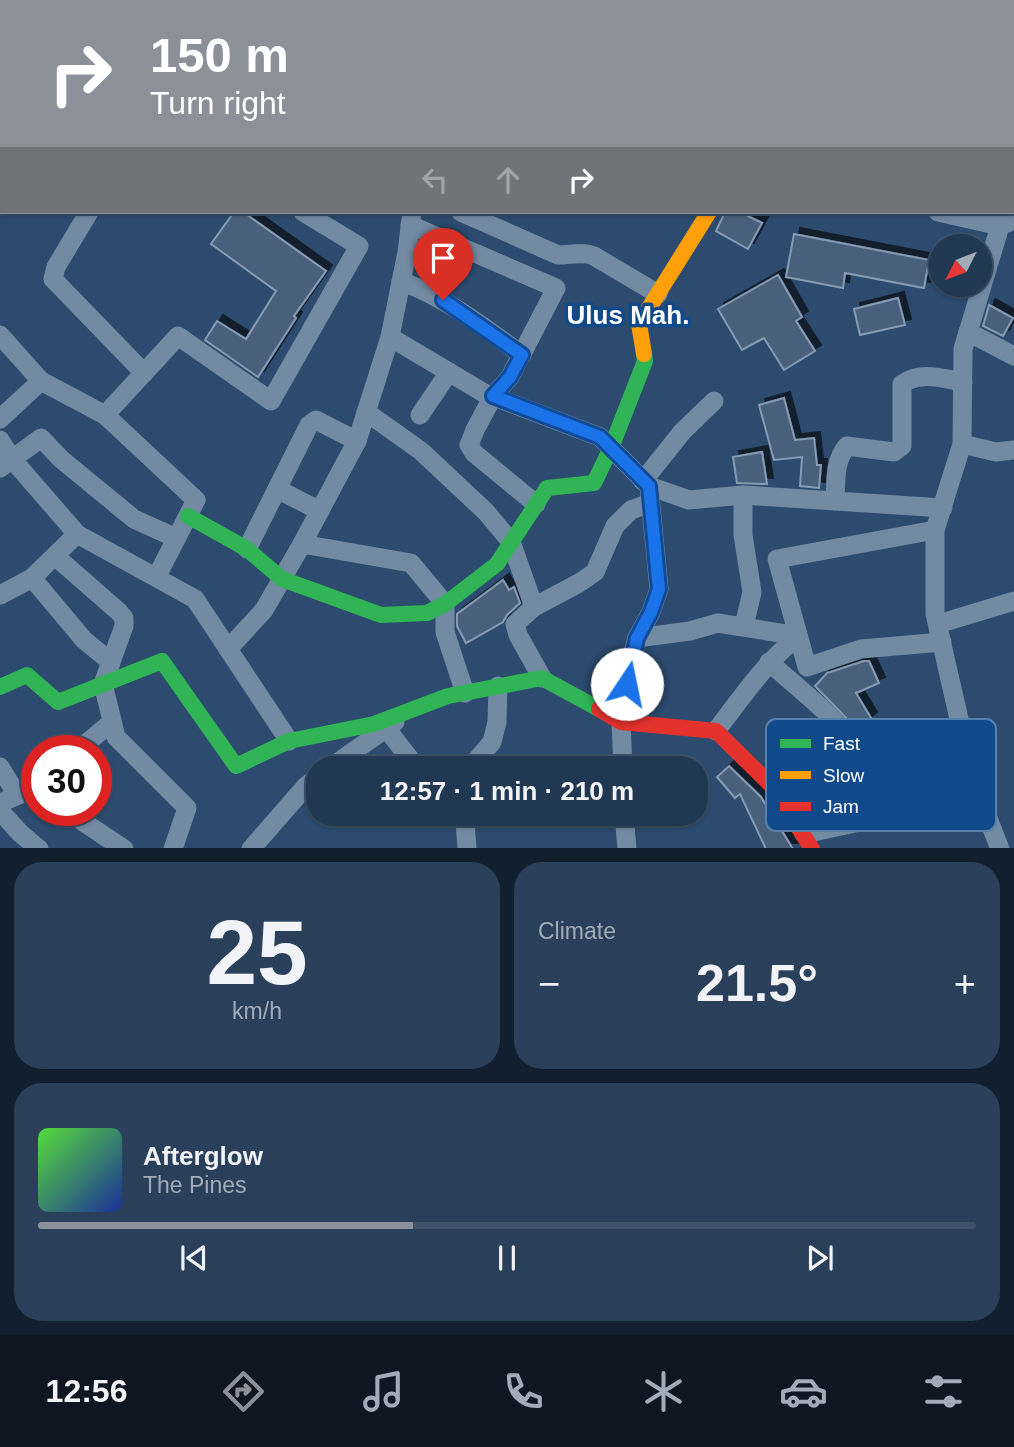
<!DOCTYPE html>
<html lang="en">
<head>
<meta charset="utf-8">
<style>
	body { margin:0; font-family:Arial,sans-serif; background:#293f5a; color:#f1f3f6; height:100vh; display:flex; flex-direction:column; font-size:26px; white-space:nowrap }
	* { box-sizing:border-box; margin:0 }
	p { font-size:23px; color:#a2acb8 }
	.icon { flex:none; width:38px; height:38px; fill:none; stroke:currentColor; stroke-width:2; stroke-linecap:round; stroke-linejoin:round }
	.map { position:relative; height:848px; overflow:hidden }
	.sheet { display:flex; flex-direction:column; gap:14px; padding:14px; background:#121f2e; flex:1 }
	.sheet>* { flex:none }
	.hud { position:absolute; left:0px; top:0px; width:1015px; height:214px; box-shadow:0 2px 5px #0004,0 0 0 2px #3e526a; background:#8c9099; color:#fff; overflow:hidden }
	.needle { width:46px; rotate:228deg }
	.buttons { position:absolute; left:929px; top:234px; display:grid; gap:14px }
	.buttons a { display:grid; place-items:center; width:63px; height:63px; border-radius:50%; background:#213853; box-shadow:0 2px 5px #0004,0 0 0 2px #3e526a; font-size:35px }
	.speed { position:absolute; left:21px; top:735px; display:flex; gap:14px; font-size:35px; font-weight:700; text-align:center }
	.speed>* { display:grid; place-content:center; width:91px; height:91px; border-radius:50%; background:#213853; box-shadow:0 2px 5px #0004,0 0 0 2px #3e526a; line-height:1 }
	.speed .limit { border:10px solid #d22; background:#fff; color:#111 }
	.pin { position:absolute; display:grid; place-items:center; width:60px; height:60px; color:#fff; margin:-72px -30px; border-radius:50% 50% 50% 0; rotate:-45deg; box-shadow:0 0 7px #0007 }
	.pin .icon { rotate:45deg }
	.me { position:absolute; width:77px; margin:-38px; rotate:11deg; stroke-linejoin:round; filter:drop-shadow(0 0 5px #0008) }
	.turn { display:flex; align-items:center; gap:24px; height:147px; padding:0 35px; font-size:32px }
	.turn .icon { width:91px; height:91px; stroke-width:2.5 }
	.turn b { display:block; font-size:49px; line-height:60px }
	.lanes { display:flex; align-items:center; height:66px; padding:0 35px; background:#0003; justify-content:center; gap:35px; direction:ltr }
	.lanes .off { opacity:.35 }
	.big { font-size:52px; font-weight:700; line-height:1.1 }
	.sheet .tile { flex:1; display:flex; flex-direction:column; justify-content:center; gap:10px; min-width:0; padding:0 24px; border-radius:28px; background:#293f5a }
	.sheet .dial { align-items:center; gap:0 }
	.dial b { font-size:91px; line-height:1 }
	.song { display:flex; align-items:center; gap:21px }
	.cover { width:84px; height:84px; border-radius:10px; background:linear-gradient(135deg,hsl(110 70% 55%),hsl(230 70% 35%)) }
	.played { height:7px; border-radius:4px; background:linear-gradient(90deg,#8c9099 40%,#3e526a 40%) }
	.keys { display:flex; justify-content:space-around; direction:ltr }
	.heat { display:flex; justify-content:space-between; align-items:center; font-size:38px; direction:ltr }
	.sheet .tiles { flex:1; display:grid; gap:14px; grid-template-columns:1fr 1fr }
	.tile:last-child { grid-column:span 2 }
	.trip { position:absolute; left:306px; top:756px; width:402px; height:70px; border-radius:28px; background:#213853; box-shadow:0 2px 5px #0004,0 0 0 2px #3e526a; font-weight:700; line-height:70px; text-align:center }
	.tabs { display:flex; height:112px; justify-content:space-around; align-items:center; background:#0d1621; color:#a2acb8 }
	.tabs .icon { width:49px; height:49px }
	.tabs .on { color:#8c9099 }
	.tabs b { font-size:32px; color:#f1f3f6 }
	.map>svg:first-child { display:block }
	.building { fill:#48607d; stroke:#879bb2; stroke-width:2; filter:url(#shadow) }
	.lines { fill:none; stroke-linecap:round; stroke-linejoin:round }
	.street { stroke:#738aa3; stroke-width:19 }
	.fast { stroke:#30b455; stroke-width:16 }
	.slow { stroke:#ff9f0a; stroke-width:16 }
	.jam { stroke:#e5322d; stroke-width:16 }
	.route-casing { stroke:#114b97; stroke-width:18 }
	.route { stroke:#1a73e8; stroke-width:12 }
	.labels { text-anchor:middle; stroke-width:7; stroke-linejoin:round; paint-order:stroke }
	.district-label { font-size:26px; font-weight:bold; fill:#fff; stroke:#114a8a }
	.key { fill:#114a8a; stroke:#5880ad; stroke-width:2 }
	.key-label { font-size:19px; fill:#fff }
</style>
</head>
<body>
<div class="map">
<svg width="1014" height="849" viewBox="0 0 1014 849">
	<defs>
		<filter id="shadow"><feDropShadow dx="6" dy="-6" stdDeviation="0" flood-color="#0009"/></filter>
	</defs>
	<rect width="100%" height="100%" fill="#2c4b6f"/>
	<g class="building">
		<path d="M234 212H243L326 271 294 316 296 318 258 377 205 340 217 321 246 339 276 291 211 244Z"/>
		<path d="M725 212H740L762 223 748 249 716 231Z"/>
		<path d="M794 234 929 260 924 288 845 273 843 288 786 277Z"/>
		<path d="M778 275 802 317 796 321 815 351 784 370 764 338 742 350 718 309Z"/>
		<path d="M898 298 905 325 860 335 854 309Z"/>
		<path d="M989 305 1013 318 1003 336 983 326Z"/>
		<path d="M784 398 795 440 814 438 817 465H821L819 488 800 486 802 457 774 460 759 405Z"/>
		<path d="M762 452 767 484 737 483 733 457Z"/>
		<path d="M503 580 509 590 514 587 520 603 507 615 503 622 466 643 457 626V614Z"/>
		<path d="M864 661H869L879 683 856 693 871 718 857 729 815 686 827 673Z"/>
		<path d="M729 766 761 797 793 849H766L740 794 735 798 717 777Z"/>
	</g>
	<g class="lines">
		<g class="street">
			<path d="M299 0 300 2"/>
			<path d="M665 0 667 2"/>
			<path d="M366 2 367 0"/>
			<path d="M537 2 546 0"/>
			<path d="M633 2 634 0"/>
			<path d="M0 89 2 91"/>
			<path d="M0 148 2 147"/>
			<path d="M89 212 56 267 53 279 144 373"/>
			<path d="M461 212 558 255C571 255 583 251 594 256L658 294"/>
			<path d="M938 212 1000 226 1014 220"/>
			<path d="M410 225 556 288 510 377 493 396 475 430 469 445 474 453 536 504"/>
			<path d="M1000 226 963 349 962 444 935 530V614L973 780 1000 849"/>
			<path d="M401 281C446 298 483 326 522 355"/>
			<path d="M968 332 1014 356"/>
			<path d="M0 335 41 381 105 415 196 500 157 576"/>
			<path d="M390 337 484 393 600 437 649 486 689 500 743 495 943 508"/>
			<path d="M366 412 421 451 486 512 511 542 534 607"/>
			<path d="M105 415 178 336 271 401 359 246 303 212"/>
			<path d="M420 415 449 372"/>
			<path d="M0 419 41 381"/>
			<path d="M0 440 12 459 77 534 195 599 289 741"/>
			<path d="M962 444 996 452 1014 450"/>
			<path d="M0 468 41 438 61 459 134 519 176 538"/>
			<path d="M643 481 682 432 714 401"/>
			<path d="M277 489 320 511"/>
			<path d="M743 495V535L752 592 744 626"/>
			<path d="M835 501C836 482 834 461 847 446L894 452 902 446V384C921 371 941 378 963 382"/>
			<path d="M935 530 777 559 807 667 861 649 942 642"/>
			<path d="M302 544 411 563 445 604V632L465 693"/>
			<path d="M247 549 309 425 316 420 357 441"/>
			<path d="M55 556 119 612 124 618V626L103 684 116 737 187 808 173 849"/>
			<path d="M32 578 84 640 111 662"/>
			<path d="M0 595 32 578 77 534"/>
			<path d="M938 624 1014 601"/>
			<path d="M637 638 690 631 718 623 798 636"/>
			<path d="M228 649 264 610 302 544 357 441 390 337 407 252 412 212"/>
			<path d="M769 662C792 683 835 716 851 741 865 764 873 791 882 816"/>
			<path d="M542 678 518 635 515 624 534 607 579 583 595 572 615 526 631 510 650 503"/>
			<path d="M386 728 417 768"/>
			<path d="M716 731C742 697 765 663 798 636"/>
			<path d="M77 751 112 722"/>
			<path d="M0 767 17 795"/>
			<path d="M330 768 395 722"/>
			<path d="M470 768 492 742 497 722 498 686"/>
			<path d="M623 768 621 722 630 664 637 638 651 612 659 589 649 486"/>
			<path d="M0 803 37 787"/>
			<path d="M73 810 82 821 124 849"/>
			<path d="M0 811 20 833 39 849"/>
			<path d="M458 814 465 821 467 849"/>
			<path d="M624 814 627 849"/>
			<path d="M804 834 980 796"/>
			<path d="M251 849 306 786 318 776"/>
		</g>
		<g class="fast">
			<path d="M188 516 247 549 282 579 381 615 427 613 445 604 497 564 547 488 594 483 611 448 645 361 644 354"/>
			<path d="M0 687 27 675 58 702 162 661 236 766 289 741 374 724 448 696 542 678 599 709"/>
		</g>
		<path class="slow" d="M644 354 639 324 709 212"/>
		<path class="jam" d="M599 709 621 722 716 731 773 787 812 849"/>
	</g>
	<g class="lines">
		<g class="route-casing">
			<path id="route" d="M443 300 522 355 510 377 493 396 600 437 649 486 659 589 651 612 637 638 627 684"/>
		</g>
		<use href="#route" class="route"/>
	</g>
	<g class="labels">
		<g class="district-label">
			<text x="628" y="324">Ulus Mah.</text>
		</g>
	</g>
	<rect x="766" y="719" width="230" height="112" rx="10" class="key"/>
	<rect x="780" y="739" width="31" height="9" fill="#30b455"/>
	<rect x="780" y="771" width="31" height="8" fill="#ff9f0a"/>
	<rect x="780" y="802" width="31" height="9" fill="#e5322d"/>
	<g class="key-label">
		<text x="823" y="750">Fast</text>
		<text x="823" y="782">Slow</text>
		<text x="823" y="813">Jam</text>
	</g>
</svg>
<div class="buttons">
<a><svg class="needle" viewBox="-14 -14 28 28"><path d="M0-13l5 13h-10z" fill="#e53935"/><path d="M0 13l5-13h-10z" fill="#a2acb8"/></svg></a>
</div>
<div class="speed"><div class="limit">30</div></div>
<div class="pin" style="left:443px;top:300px;background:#d93025"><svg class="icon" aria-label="arrive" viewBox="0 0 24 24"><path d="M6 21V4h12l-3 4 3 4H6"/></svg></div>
<svg class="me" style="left:627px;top:684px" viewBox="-20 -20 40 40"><circle r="19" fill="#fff"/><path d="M0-13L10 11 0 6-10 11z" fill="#1a73e8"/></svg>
<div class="trip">12:57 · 1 min · 210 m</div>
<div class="hud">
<div class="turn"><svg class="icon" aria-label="right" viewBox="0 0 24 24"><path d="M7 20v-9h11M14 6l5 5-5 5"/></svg><div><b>150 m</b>Turn right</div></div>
<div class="lanes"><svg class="icon off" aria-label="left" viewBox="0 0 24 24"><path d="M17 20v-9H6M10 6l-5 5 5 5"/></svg><svg class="icon off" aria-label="ahead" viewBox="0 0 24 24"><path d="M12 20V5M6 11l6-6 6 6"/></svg><svg class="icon" aria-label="right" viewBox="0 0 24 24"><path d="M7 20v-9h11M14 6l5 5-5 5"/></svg></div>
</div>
</div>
<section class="sheet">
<div class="tiles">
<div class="tile dial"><b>25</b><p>km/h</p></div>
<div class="tile"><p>Climate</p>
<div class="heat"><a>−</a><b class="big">21.5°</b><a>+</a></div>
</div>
<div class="tile">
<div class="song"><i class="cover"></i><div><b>Afterglow</b><p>The Pines</p></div></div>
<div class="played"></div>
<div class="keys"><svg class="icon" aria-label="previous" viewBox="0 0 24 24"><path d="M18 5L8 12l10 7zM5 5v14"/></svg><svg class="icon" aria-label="pause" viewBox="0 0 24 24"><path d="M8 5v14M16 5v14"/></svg><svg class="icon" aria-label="next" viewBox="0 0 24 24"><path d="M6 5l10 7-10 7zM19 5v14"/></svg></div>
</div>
</div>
</section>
<nav class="tabs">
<b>12:56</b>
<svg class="icon on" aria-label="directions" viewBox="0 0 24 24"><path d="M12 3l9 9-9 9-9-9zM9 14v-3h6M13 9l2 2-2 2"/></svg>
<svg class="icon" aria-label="music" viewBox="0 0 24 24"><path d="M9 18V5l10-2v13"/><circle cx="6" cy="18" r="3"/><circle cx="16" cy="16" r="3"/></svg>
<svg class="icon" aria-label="phone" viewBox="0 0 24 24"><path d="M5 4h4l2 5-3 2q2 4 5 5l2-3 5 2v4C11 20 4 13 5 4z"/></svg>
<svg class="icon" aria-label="climate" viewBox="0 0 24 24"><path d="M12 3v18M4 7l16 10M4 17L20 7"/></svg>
<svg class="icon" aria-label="car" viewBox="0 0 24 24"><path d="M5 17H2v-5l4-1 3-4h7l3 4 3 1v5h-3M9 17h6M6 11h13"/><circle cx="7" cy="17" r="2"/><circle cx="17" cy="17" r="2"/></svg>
<svg class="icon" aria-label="filters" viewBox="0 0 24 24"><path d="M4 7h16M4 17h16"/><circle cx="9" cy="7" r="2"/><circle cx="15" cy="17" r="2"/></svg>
</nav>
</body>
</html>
